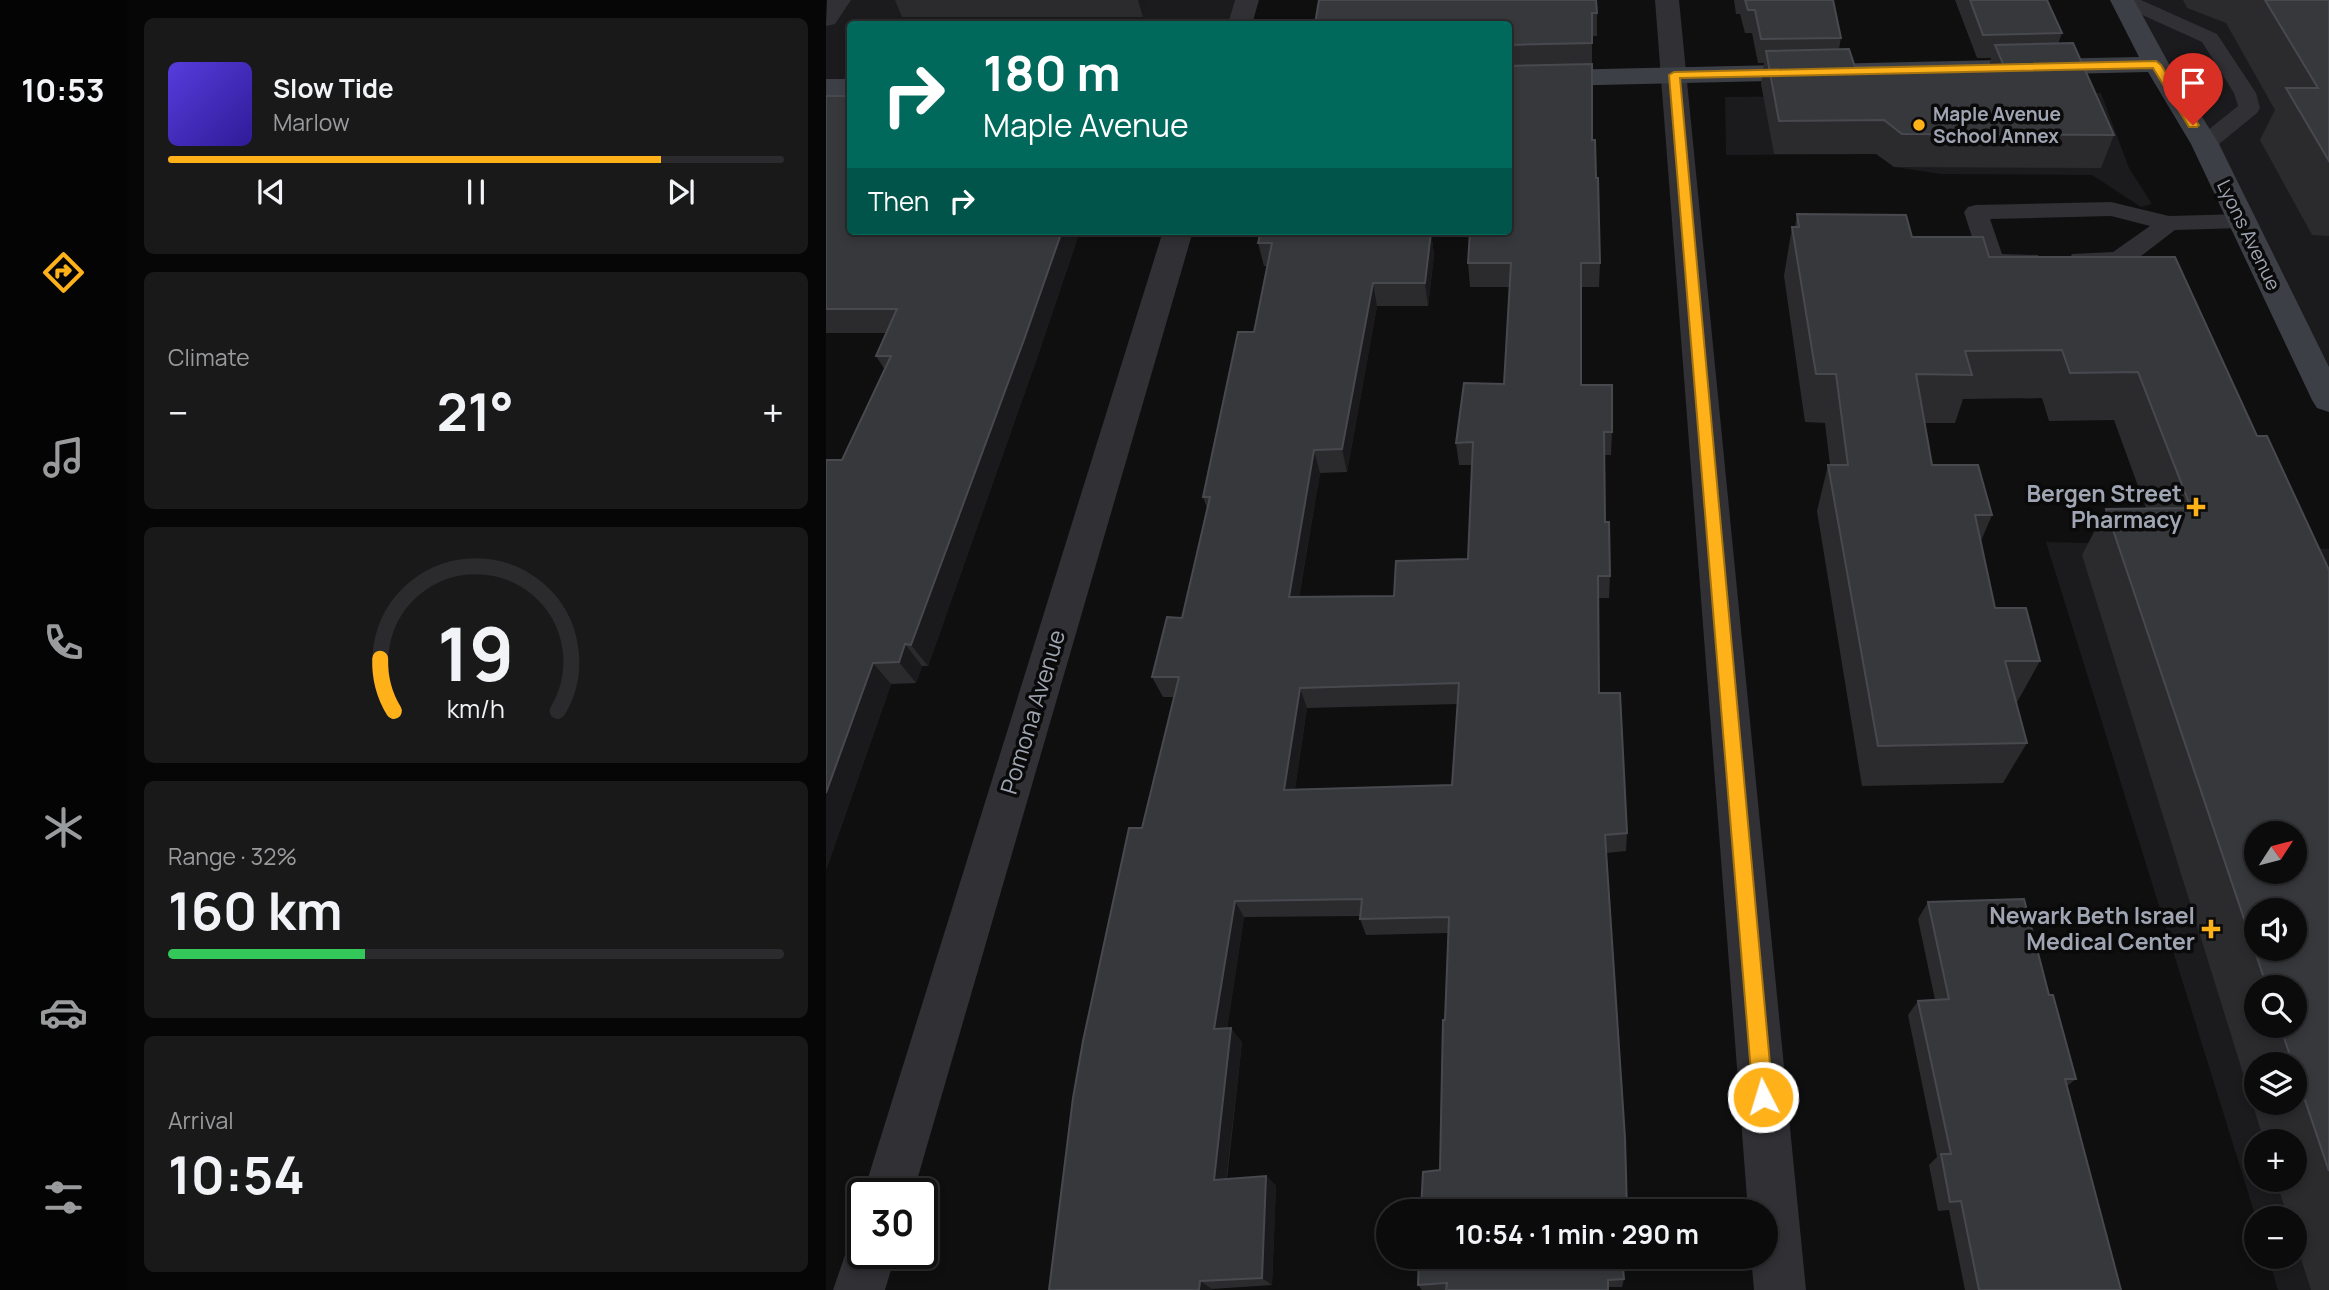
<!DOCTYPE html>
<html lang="en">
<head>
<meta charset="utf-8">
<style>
	body { margin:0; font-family:Manrope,sans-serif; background:#19191a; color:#f1f3f6; height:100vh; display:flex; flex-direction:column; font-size:26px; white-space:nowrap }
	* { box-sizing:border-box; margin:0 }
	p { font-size:23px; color:#9a9b9d }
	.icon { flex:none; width:38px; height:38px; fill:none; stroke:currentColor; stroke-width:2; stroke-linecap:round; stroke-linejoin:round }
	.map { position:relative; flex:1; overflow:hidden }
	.side { display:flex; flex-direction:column; gap:18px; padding:18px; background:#060607; width:700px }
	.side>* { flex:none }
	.top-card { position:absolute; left:21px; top:21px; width:665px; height:214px; border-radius:7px; box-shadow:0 4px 10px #0003,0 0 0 2px #2b2b2d; background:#00695c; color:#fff; overflow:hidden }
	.needle { width:46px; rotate:54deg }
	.buttons { position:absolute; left:1418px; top:821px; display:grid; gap:14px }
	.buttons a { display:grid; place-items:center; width:63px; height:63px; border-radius:50%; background:#0b0b0c; box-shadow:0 4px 10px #0003,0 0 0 2px #2b2b2d; font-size:35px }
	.speed { position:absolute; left:21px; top:1178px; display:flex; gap:14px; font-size:35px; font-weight:700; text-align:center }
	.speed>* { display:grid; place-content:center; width:91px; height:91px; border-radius:50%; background:#0b0b0c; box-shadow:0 4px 10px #0003,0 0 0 2px #2b2b2d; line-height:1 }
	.speed .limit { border:4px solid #111; border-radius:10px; background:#fff; color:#111 }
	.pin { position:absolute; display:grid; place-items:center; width:60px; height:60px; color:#fff; margin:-72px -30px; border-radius:50% 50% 50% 0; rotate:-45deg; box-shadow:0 0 7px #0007 }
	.pin .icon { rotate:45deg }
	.me { position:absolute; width:77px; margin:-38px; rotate:355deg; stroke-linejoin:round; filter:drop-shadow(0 0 5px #0008) }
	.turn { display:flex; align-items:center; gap:24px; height:147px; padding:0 21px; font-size:32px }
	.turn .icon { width:91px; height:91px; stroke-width:2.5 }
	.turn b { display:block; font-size:49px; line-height:60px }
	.then { display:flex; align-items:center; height:66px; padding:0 21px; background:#0003; gap:14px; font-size:26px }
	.big { font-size:52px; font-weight:700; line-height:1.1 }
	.side .widget { flex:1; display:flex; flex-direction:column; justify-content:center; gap:10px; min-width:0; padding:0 24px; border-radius:10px; background:#19191a }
	.side .dial { align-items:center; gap:0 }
	.dial svg { height:182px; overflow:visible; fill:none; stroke:#2b2b2d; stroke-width:7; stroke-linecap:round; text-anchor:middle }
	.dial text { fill:#f1f3f6; stroke:none }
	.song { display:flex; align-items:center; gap:21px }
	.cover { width:84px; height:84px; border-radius:10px; background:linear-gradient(135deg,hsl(250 70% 55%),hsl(250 70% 35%)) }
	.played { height:7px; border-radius:4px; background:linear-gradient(90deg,#feb119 80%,#2b2b2d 80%) }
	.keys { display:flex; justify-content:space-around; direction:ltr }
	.heat { display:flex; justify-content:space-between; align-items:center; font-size:38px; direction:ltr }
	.charge { height:10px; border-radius:5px; background:linear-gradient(90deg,#34c759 32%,#2b2b2d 0) }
	.trip { position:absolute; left:550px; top:1199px; width:402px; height:70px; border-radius:35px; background:#0b0b0c; box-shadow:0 4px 10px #0003,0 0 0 2px #2b2b2d; font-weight:700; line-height:70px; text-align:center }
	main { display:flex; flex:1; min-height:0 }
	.tab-bar { display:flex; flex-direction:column; width:126px; justify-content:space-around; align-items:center; background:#040405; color:#9a9b9d }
	.tab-bar .icon { width:49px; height:49px }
	.tab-bar .on { color:#feb119 }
	.tab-bar b { font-size:32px; color:#f1f3f6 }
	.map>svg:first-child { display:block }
	.built { fill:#1b1b1d; fill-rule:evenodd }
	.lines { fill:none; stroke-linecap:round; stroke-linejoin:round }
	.lane { fill:#303035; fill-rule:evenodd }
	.street { fill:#303035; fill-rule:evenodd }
	.secondary { fill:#3d3f46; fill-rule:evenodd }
	.wall { fill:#2b2b2e; fill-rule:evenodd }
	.shaded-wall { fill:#1a1a1c }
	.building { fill:#37383c; stroke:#48494f; stroke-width:2; fill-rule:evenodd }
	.route { fill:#feb119; stroke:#a57310; stroke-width:2 }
	.poi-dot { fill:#feb119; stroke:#0a0a0b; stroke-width:2.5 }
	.labels { text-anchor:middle; stroke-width:7; stroke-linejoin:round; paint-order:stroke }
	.far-poi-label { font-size:19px; font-weight:bold; fill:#9fa5b2; stroke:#0a0a0b; text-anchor:start }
	.far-street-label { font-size:19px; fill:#9fa5b2; stroke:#0a0a0b }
	.poi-label { font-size:23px; font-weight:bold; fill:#9fa5b2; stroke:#0a0a0b; text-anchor:end }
	.street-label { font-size:23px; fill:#9fa5b2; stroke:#0a0a0b }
</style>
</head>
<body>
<main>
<nav class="tab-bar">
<b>10:53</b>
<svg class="icon on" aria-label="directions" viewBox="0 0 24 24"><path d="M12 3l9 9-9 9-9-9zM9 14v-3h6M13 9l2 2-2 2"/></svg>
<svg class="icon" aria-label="music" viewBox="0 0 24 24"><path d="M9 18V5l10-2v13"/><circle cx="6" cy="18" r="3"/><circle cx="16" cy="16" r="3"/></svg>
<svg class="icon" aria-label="phone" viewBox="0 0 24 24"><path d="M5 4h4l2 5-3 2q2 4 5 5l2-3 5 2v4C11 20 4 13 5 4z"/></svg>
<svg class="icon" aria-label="climate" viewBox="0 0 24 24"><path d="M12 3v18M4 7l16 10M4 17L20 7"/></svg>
<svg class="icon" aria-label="car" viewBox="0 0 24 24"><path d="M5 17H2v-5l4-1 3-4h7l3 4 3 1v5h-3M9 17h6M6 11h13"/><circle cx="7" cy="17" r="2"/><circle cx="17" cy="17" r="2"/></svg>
<svg class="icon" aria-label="filters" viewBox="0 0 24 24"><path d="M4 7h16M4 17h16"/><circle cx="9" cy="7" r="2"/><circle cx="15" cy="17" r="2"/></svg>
</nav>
<section class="side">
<div class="widget">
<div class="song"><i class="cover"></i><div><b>Slow Tide</b><p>Marlow</p></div></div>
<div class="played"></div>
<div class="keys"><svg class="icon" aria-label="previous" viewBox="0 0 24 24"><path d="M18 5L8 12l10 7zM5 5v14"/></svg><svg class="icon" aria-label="pause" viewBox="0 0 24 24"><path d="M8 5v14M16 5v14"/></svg><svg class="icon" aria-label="next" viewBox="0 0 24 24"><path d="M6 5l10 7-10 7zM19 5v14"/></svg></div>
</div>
<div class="widget"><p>Climate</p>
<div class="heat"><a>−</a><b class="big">21°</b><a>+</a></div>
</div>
<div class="widget dial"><svg viewBox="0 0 100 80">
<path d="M14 69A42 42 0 1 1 86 69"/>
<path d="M14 69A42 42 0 0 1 8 46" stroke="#feb119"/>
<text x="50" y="56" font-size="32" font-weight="700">19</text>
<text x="50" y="72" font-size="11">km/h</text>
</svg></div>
<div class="widget"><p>Range · 32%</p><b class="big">160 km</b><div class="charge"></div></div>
<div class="widget"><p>Arrival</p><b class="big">10:54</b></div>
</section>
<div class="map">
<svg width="1503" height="1290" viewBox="0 0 1503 1290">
	<rect width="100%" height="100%" fill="#0f0f10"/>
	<g class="built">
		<path d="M12 0H418L411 24H24V90L0 91V18Z"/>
		<path d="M1305 0H1503V385Z"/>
		<path d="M1275 93 1303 168 1326 204 1315 207 1266 175 1115 174 1068 167 1064 154 900 155 899 97Z"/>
		<path d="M1220 542 1503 549V1290H1452L1442 1257 1468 1256V1218H1430ZM1430 833H1468V872H1430ZM1430 910H1468V948H1430ZM1430 987H1468V1026H1430ZM1430 1064H1468V1102H1430ZM1430 1141H1468V1180H1430Z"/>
	</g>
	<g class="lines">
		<g class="lane">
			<path d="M1289 0H1315L1391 34 1430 93 1434 108 1431 113 1387 149H1371L1368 144 1371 139 1412 106 1408 93 1376 42 1292 4Z"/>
			<path d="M1285 202 1343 216 1416 214 1424 216 1428 221 1424 226 1416 228 1349 230 1302 266 1293 268 1246 266 1243 260 1246 254 1287 252 1324 226 1285 216 1164 219 1176 254 1212 255 1215 261 1212 267C1195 271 1174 272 1157 268L1154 262 1138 212 1142 207 1150 205Z"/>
		</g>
		<g class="street">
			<path d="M1 0H25L9 24 0 26Z"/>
			<path d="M409 0H433L426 24H402Z"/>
			<path d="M829 0H853L980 1290H928L925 1256H940V1211H922Z"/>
			<path d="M337 231H367L87 1194H37Z"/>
			<path d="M37 1230V1253H70L59 1290H7L26 1235Z"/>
		</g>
		<g class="secondary">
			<path d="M1284 0H1308L1343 64 1393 144 1503 367V412L1491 408 1486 400 1365 144 1322 72 682 87V71L1313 57Z"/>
			<rect x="0" y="79" width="24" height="16"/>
		</g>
	</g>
	<g class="wall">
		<path d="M69 0H324L317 17H76Z"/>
		<path d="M908 0H1007L1015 38 1013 49 1029 67 1087 71H1162L1165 58H1151L1129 0H1221L1236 33 1232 44 1288 135 1275 168 1068 167 1050 154H948L935 84 938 63H932L926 33H919L914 14H910Z"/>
		<path d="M1357 0H1503V236L1486 235 1434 140 1449 110 1400 23 1361 8Z"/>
		<path d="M771 13V36H766V140L774 263 773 287H755V385L786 432 785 455H778L779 522 784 576 783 598H772L773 693 801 833 800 851 780 853 614 1170 622 933 540 935 534 919V916L418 917 401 1029 416 1042 401 1179 440 1176 450 1186 446 1285 386 1289 223 1290 316 828 348 697H337L326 677 356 618 381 508 377 497 428 332 441 266H438L432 243 435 231 605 232 608 255 602 306H551L521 472 494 473 473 597 568 596 642 559 646 465H633L630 443 678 384 684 287H644L642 263 682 231V24H489ZM632 704 626 785 469 789 481 708Z"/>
		<path d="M0 96 24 231H254L210 361 102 666H96L90 683 65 684 0 870V460H16L59 370 50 356 60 333H0Z"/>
		<path d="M971 214 1086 237 1163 257 1431 436 1503 570V1290H1485L1468 1237V1218H1462L1450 1180H1468V1141H1438L1256 555 1280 509 1320 508 1288 420 1223 421 1216 398 1137 399 1129 423H1099L1106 465 1166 515 1155 541 1169 608 1214 661 1190 704 1201 743 1177 783 1036 786 991 511 1002 465H1004L999 423 979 422 958 276 966 227H969ZM1430 987H1468V1026H1430ZM1430 1064H1468V1102H1430Z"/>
		<path d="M1102 902 1223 995 1250 1079 1241 1086 1295 1290H1139L1123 1210 1112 1211 1103 1165 1111 1157 1082 1015 1092 1001 1109 1000 1092 919Z"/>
		<path d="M798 1279 796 1287H782V1290H596L592 1285Z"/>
	</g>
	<g class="shaded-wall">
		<path d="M312 0H324L317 17Z"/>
		<path d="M236 231H254L210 361 102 666 85 645Z"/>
		<path d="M605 232 608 255 602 306 599 283Z"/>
		<path d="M547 283 551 306 521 472 516 449Z"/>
		<path d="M488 450 494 473 469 618 463 597Z"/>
		<path d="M79 644 96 666 90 683 73 662Z"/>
		<path d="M47 663 65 684 0 870V793Z"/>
		<path d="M474 688 481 708 466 808 458 790Z"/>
		<path d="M409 901 418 917 399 1043 388 1029Z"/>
		<path d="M405 1028 416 1042 399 1190 388 1180Z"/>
		<path d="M440 1176 450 1186 446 1285 436 1278Z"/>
		<path d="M374 1281 386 1289V1290H373Z"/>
	</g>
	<g class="building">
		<path d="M493 0H770L771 13H766V43L682 45V24H489Z"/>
		<path d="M919 0H1007L1015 38 935 39 929 10H922Z"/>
		<path d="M1144 0H1221L1236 33 1157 35Z"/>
		<path d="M1439 0H1503V161L1460 88H1492Z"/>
		<path d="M1247 43 1288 135 1076 134 1058 120 953 121 940 51 1023 49 1029 67H1086L1087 71H1180L1169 45Z"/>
		<path d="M766 64V140H769L770 178H772L774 263H755V385H786V432H778L779 522H783L784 576H772L773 693H794L801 833 779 835 799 1138 801 1211H595L597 1172 614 1170 617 1020H619L623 917 534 919 536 899 409 901 388 1029 405 1028 388 1180 440 1176 436 1278 374 1281 373 1290H223L247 1098 257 1041 303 828H316L353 677H326L341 617 356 618 384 497H377L412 332H428L446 243H432L435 231 605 232 599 283H547L516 449 488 450 463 597 568 596 570 561 642 559 647 442 630 443 638 383 678 384 685 263H642L644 231H682V66ZM633 683 626 785 458 790 474 688Z"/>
		<path d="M0 96H24V231H236L199 337 85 645 79 644 73 662 47 663 0 793V460H16L65 356H50L71 309H0Z"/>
		<path d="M971 214 1080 215 1086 237H1157L1163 257H1349L1431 436H1441L1503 570V1171L1468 1068V1064H1467L1454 1026H1468V987H1441L1280 509 1365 508 1312 372 1244 373 1236 350 1139 351 1146 375 1090 374 1106 465H1152L1166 515H1149L1169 608H1200L1214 661H1179L1201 743 1052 746 1002 465H1022L1010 374H990L966 227H973ZM1430 833H1468V872H1430ZM1430 910H1468V948H1430Z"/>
		<path d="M1198 899 1223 995H1227L1250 1079H1239L1295 1290H1153L1135 1201 1124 1202 1115 1154H1125L1092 1001 1123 999 1102 902Z"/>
		<path d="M593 1256H796L798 1279 782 1280V1290H620L621 1283 592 1285Z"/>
	</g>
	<path class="route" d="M1330 61 1335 65 1373 125 1371 127H1363L1327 68 854 78 947 1097 944 1104 937 1107 930 1104 927 1097 843 75 848 72Z"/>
	<g class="poi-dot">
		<circle cx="1093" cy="125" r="7"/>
		<path d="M1366.5 496.5h7v7h7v7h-7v7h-7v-7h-7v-7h7z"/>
		<path d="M1381.5 918.5h7v7h7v7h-7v7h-7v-7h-7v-7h7z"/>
	</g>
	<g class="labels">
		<g class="far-poi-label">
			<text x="1107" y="121">Maple Avenue<tspan x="1107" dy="22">School Annex</tspan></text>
		</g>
		<g class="far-street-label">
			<text transform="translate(1423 235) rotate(64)" y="7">Lyons Avenue</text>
		</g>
		<g class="poi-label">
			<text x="1356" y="502">Bergen Street<tspan x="1356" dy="26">Pharmacy</tspan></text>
			<text x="1369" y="924">Newark Beth Israel<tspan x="1369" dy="26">Medical Center</tspan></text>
		</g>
		<g class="street-label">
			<text transform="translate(207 712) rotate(-73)" y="8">Pomona Avenue</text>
		</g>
	</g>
</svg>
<div class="buttons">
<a><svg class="needle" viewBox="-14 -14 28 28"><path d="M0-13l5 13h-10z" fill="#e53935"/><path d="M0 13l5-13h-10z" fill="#9a9b9d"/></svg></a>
<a><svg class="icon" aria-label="sound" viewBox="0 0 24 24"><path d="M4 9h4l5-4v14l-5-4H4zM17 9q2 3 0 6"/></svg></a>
<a><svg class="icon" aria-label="search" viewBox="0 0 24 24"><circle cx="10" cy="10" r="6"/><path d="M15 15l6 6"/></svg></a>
<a><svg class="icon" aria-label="layers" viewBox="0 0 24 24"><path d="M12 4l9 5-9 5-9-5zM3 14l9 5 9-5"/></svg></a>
<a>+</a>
<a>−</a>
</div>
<div class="speed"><div class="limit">30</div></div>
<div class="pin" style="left:1367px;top:125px;background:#d93025"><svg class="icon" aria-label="arrive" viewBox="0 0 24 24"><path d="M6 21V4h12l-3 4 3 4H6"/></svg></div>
<svg class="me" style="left:937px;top:1097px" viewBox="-20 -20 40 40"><circle r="17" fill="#feb119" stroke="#fff" stroke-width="3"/><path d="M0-11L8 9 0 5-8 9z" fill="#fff"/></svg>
<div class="trip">10:54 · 1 min · 290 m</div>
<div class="top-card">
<div class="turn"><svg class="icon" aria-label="right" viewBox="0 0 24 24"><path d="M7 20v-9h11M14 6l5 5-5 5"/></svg><div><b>180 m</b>Maple Avenue</div></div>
<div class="then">Then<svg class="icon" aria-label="right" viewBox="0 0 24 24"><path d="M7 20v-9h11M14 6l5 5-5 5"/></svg></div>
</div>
</div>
</main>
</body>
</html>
